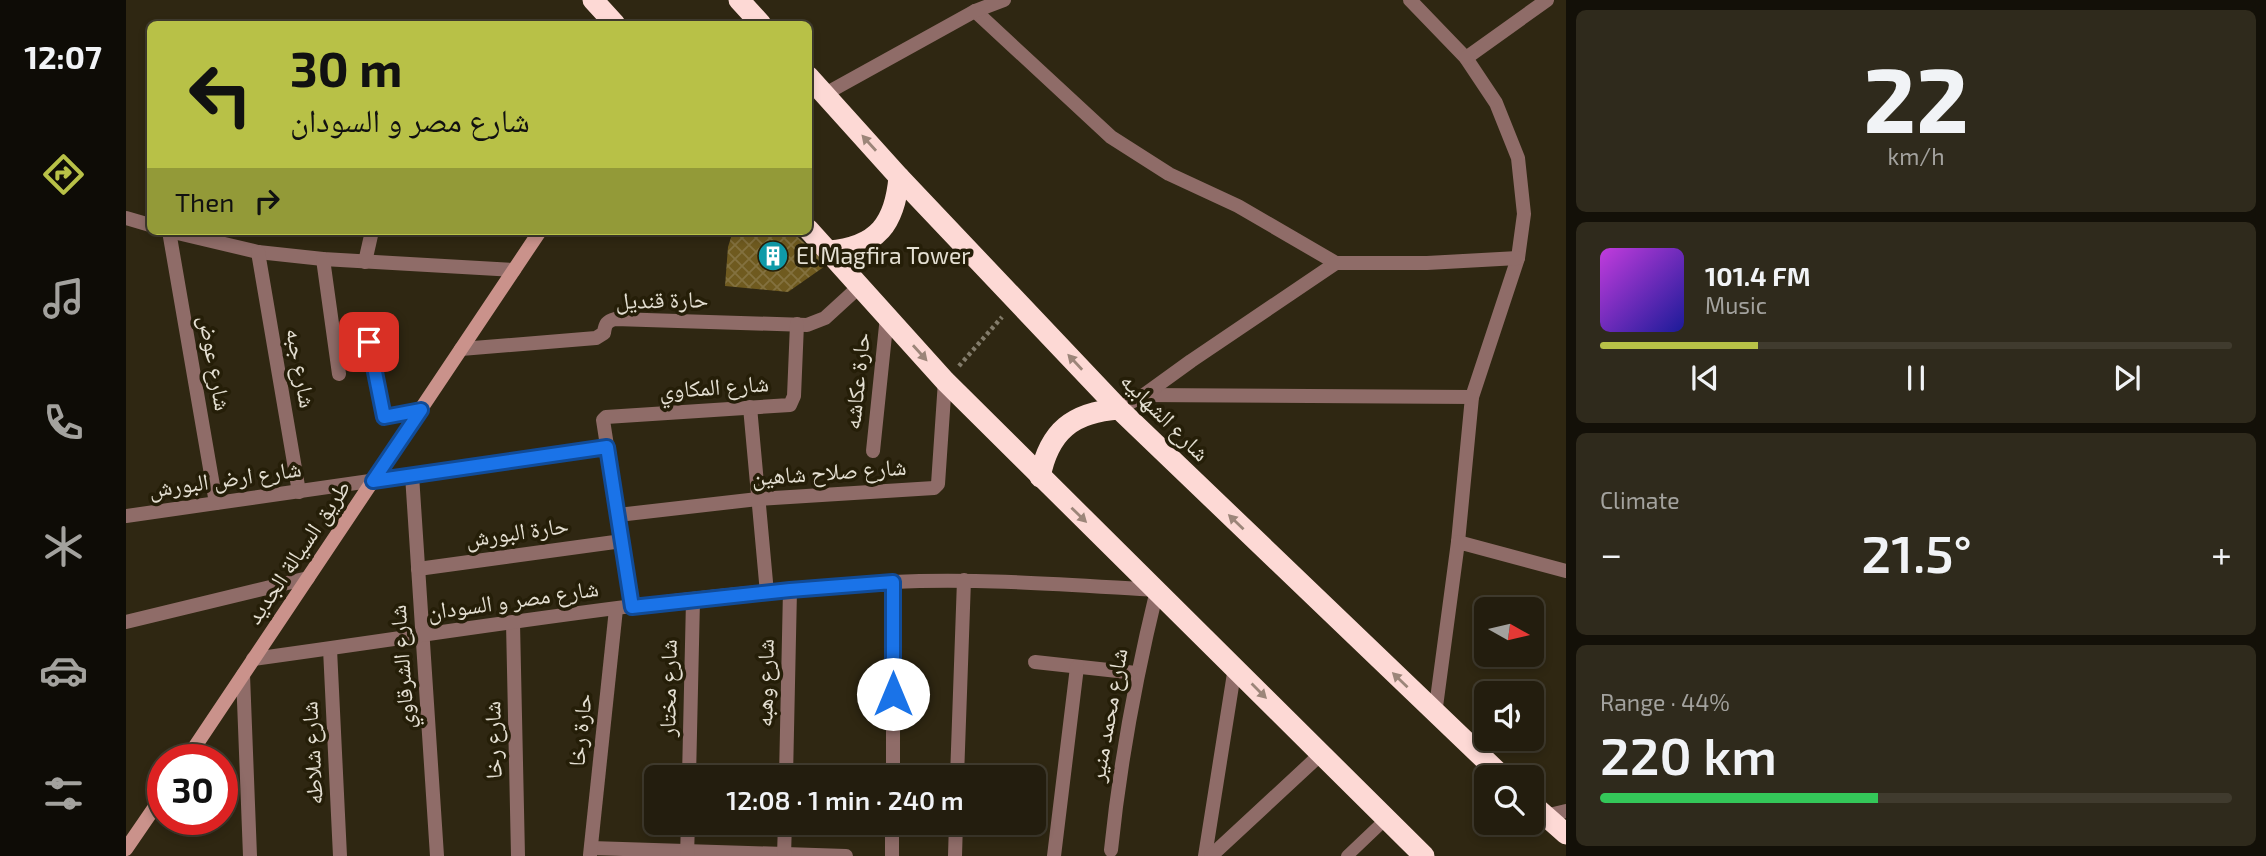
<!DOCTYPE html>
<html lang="en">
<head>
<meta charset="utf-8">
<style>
	body { margin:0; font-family:"Exo 2","Noto Naskh Arabic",sans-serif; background:#2f2a1c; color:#f1f3f6; height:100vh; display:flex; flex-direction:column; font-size:26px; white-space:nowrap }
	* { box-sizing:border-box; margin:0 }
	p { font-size:23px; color:#a3a29e }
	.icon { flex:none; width:38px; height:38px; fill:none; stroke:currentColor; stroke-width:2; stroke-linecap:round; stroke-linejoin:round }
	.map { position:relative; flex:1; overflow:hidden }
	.side { display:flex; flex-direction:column; gap:10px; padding:10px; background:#131008; width:700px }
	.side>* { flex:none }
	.hud { position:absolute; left:21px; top:21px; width:665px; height:214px; border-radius:10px; box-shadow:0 4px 10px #0003,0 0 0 2px #403b2e; background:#b8c147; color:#111; overflow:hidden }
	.needle { width:46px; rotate:98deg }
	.fabs { position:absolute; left:1348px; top:597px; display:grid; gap:14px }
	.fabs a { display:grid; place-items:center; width:70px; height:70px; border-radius:10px; background:#231d0e; box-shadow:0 4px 10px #0003,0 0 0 2px #403b2e; font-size:35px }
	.speed { position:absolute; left:21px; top:744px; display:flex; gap:14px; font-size:35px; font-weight:700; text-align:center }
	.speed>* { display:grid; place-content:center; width:91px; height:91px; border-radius:50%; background:#231d0e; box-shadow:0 4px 10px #0003,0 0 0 2px #403b2e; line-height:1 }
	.speed .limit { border:10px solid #d22; background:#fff; color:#111 }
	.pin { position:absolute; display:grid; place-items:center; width:60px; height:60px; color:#fff; margin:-30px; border-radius:14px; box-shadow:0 4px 10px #0006 }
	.me { position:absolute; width:77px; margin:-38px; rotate:0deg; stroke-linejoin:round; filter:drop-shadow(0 0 5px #0008) }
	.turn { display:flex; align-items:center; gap:24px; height:147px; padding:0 28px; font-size:32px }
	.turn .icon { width:91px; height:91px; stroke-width:2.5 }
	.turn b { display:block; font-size:49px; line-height:60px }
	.then { display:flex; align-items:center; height:66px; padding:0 28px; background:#0003; gap:14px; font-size:26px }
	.big { font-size:52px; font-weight:600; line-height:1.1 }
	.side .widget { flex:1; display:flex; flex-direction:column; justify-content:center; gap:10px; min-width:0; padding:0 24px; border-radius:10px; background:#2f2a1c }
	.side .dial { align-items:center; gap:0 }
	.dial b { font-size:91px; line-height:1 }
	.song { display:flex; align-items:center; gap:21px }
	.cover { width:84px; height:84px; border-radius:10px; background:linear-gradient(135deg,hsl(290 70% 55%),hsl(240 70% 35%)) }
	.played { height:7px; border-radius:4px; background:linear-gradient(90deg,#b8c147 25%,#403b2e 25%) }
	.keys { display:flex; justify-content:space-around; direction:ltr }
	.heat { display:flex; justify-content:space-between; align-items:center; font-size:38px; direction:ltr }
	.charge { height:10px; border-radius:5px; background:linear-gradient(90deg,#34c759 44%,#403b2e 0) }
	.trip { position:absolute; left:518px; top:765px; width:402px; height:70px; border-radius:10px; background:#231d0e; box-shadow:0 4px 10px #0003,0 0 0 2px #403b2e; font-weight:600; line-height:70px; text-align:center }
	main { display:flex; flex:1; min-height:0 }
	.tab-bar { display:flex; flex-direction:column; width:126px; justify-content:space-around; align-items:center; background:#0e0c06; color:#a3a29e }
	.tab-bar .icon { width:49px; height:49px }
	.tab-bar .on { color:#b8c147 }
	.tab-bar b { font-size:32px; color:#f1f3f6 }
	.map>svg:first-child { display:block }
	.building { fill:url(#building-cross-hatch) }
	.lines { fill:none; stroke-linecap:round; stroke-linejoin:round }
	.path { stroke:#837c6b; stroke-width:4.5; stroke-dasharray:3.5 3.5; stroke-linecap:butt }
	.lane { stroke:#8f6c68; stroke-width:12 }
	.street { stroke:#8f6c68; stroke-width:14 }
	.secondary { stroke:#ca928b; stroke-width:14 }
	.highway { stroke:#fdd9d5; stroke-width:21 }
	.oneway { fill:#9c8579 }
	.route-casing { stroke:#114b97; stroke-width:18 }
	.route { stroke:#1a73e8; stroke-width:12 }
	.labels { text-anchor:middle; stroke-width:7; stroke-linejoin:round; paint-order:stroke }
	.poi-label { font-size:23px; fill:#e4dfd2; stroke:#251e08; text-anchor:start }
	.street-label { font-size:23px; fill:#e4dfd2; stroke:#251e08 }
</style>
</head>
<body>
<main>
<nav class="tab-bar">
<b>12:07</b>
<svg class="icon on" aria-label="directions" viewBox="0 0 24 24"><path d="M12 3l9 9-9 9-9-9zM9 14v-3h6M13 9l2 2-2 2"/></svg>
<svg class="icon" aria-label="music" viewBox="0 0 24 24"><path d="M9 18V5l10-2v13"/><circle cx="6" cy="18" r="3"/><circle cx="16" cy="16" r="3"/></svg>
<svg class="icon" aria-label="phone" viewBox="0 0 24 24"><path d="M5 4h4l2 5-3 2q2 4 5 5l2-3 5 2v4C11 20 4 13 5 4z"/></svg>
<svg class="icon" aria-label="climate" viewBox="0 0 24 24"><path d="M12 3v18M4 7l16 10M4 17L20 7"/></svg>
<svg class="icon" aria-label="car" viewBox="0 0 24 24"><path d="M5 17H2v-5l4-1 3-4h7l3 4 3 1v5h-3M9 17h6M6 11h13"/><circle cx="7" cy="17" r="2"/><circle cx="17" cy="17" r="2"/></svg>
<svg class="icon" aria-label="filters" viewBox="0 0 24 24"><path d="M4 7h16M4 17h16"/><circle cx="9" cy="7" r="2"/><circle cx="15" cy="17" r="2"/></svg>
</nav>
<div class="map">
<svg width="1440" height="856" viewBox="0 0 1440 856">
	<defs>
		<pattern id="building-cross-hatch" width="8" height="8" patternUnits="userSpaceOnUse" patternTransform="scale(1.75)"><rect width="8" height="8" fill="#6f5a1f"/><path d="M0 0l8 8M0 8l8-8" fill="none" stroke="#83713f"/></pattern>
	</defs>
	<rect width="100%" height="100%" fill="#2f2712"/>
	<path class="building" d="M607 231H665L702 264 662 292 599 286 602 247Z"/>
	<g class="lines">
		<path class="path" d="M833 366 876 317"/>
		<path class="lane" d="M1221 856 1261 818"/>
		<g class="street">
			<path d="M1284 0 1340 58 1370 103 1392 158 1398 214 1392 258 1346 397 1332 542"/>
			<path d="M849 11 985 137 1043 174 1112 206 1210 263"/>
			<path d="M1340 58 1421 0"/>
			<path d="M699 94 849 11 878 0"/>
			<path d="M0 218 24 225"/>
			<path d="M43 231 132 252 197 259 388 270"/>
			<path d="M43 231 90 503"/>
			<path d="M132 252 173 492"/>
			<path d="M197 259 213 374"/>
			<path d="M239 262 246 231"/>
			<path d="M243 342 258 417 294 410"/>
			<path d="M335 349 470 338 478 333C479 324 481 321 489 319L681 325 699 318 734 286"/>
			<path d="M1018 395 1346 397"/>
			<path d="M624 407 641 593"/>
			<path d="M993 409 1018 395 1065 361 1210 263H1301L1392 258"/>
			<path d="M747 451 761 316"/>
			<path d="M286 475 311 856"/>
			<path d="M492 515 632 499 808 488 812 484 819 381"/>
			<path d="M0 516 481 447"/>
			<path d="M292 569 496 541"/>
			<path d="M506 607 477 420 480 417 664 405 668 396 671 324"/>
			<path d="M0 622 182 578"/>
			<path d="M387 623 392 856"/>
			<path d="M204 649 214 856"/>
			<path d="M127 659C339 630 553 593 767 582 855 578 943 585 1031 590 1010 676 994 762 985 850"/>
			<path d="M909 662 1010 673"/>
			<path d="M117 675 124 856"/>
			<path d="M1309 714 1332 542 1440 571"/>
			<path d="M563 777 567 600"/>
			<path d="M660 777 664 590"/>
			<path d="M767 777V582"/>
			<path d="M831 777 838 580"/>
			<path d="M1419 816 1440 811"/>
			<path d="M465 848 720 856"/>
			<path d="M464 855 490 609"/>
			<path d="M561 856 562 822"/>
			<path d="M658 856 659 822"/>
			<path d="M766 856V822"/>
			<path d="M829 856 830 822"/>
			<path d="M928 856 951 667"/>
			<path d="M1079 856 1109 667"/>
			<path d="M1085 856 1196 753"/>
		</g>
		<g class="secondary">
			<path d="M60 760 414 231"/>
			<path d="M0 849 37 795"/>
		</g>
		<g class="highway">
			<path d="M467 0 489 24"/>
			<path d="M613 0 635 24"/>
			<path d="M682 76 773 177 993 409 1377 777"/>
			<path d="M682 229 819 381 1298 856"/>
			<path d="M703 251C752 247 769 223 773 177"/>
			<path d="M914 477C923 431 947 412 993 409"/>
			<path d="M1405 803 1440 834"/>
		</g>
	</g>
	<defs><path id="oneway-solid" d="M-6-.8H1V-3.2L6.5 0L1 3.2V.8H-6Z" transform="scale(1.75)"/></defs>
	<g class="oneway">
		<use href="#oneway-solid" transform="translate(743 143) rotate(-132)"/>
		<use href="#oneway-solid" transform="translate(794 353) rotate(48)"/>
		<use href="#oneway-solid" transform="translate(949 362) rotate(-133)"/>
		<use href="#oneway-solid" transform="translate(953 515) rotate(44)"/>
		<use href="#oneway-solid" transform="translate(1110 522) rotate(-136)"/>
		<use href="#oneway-solid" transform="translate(1274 680) rotate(-136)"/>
		<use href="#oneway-solid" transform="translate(1133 691) rotate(45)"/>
	</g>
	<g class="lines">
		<g class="route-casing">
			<path id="route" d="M243 342 258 417 295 410 247 481 481 447 506 607 664 590 767 582V694"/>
		</g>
		<use href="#route" class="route"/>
	</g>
	<defs>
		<g id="building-disc" transform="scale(1.575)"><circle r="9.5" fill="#0f9aa8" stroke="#251e08"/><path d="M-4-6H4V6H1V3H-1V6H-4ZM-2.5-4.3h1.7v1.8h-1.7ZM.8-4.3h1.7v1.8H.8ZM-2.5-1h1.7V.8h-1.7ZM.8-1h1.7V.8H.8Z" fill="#fff"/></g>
	</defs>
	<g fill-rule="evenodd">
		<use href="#building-disc" x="647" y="256"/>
	</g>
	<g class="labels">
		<g class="poi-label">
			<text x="670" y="264">El Magfira Tower</text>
		</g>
		<g class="street-label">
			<text transform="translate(536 300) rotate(-1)" y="8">حارة قنديل</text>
			<text transform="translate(89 363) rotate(80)" y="8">شارع عوض</text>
			<text transform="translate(175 368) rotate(80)" y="8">شارع جبه</text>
			<text transform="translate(731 381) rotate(-84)" y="8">حارة عكاشه</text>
			<text transform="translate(588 387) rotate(-4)" y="8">شارع المكاوي</text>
			<text transform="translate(1039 417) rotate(45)" y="8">شارع الشهابيه</text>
			<text transform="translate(703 472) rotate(-4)" y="8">شارع صلاح شاهين</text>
			<text transform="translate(99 479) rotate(-8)" y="8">شارع ارض البورش</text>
			<text transform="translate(391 532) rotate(-8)" y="8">حارة البورش</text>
			<text transform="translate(172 552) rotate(-56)" y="8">طريق السيالة الجديد</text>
			<text transform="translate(387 600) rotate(-8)" y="8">شارع مصر و السودان</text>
			<text transform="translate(276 667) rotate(-94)" y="8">شارع الشرقاوي</text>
			<text transform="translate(639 683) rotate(-89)" y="8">شارع وهبه</text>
			<text transform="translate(542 688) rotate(-89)" y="8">شارع مختار</text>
			<text transform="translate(982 715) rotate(-80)" y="8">شارع محمد منير</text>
			<text transform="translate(454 730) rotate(-84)" y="8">حارة رخا</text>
			<text transform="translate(367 740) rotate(-91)" y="8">شارع رخا</text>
			<text transform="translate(186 753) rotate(-93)" y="8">شارع شلاطه</text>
		</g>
	</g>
</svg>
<div class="fabs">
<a><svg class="needle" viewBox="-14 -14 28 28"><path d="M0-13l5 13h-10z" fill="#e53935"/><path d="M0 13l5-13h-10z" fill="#a3a29e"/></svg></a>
<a><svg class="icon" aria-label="sound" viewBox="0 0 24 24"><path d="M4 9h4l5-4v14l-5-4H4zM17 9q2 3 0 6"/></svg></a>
<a><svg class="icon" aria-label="search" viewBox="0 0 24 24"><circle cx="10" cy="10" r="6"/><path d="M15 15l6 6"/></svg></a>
</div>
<div class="speed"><div class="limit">30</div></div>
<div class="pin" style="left:243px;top:342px;background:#d93025"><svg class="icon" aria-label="arrive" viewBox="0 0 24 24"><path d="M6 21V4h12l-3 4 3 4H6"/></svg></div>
<svg class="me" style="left:767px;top:694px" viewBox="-20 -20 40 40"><circle r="19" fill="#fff"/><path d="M0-13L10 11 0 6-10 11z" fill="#1a73e8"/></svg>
<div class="trip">12:08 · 1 min · 240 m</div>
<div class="hud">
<div class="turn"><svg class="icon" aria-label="left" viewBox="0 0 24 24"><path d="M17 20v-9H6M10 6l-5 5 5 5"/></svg><div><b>30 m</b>شارع مصر و السودان</div></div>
<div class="then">Then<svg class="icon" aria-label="right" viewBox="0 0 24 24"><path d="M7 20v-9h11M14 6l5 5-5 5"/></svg></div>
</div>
</div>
<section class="side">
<div class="widget dial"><b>22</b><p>km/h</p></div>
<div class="widget">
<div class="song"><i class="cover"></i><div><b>101.4 FM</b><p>Music</p></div></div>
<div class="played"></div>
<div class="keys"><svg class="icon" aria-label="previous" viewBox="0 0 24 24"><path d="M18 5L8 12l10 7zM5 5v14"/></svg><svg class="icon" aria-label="pause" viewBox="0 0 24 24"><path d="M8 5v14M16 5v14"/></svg><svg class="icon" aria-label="next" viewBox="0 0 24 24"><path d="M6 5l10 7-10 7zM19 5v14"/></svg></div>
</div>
<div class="widget"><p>Climate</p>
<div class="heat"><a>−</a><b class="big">21.5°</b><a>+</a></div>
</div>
<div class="widget"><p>Range · 44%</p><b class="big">220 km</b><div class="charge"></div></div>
</section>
</main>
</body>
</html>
